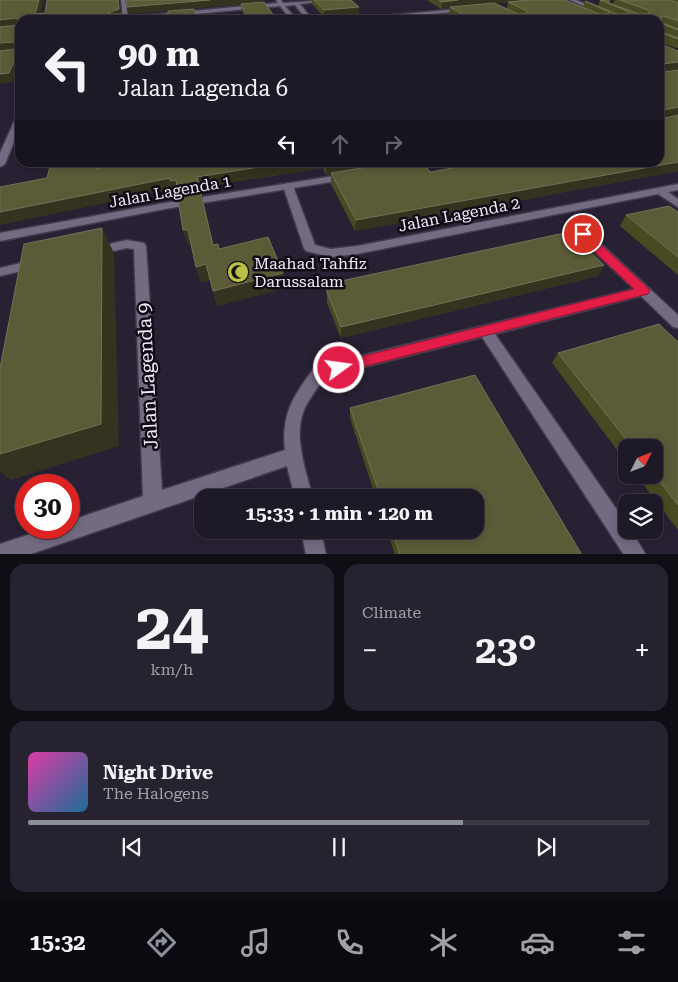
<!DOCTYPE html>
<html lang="en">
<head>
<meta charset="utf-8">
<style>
	body { margin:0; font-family:"Roboto Serif",serif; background:#26222f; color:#f1f3f6; height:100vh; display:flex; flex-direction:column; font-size:19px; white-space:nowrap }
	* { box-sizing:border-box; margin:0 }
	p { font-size:16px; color:#a1a0a7 }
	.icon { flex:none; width:28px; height:28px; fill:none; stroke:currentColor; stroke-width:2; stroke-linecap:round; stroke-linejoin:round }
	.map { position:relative; height:554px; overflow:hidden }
	.side { display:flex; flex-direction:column; gap:10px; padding:10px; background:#100e15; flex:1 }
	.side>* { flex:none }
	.guide { position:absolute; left:15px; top:15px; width:649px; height:152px; border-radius:15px; box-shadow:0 2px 8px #0003,0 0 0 1px #3c3844; background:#1e1927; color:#f1f3f6; overflow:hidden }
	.needle { width:32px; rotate:48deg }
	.fabs { position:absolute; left:618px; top:439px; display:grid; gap:10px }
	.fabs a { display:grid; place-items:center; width:45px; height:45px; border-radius:10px; background:#1e1927; box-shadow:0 2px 8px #0003,0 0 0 1px #3c3844; font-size:25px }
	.speed { position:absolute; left:15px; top:474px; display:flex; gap:10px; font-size:25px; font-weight:700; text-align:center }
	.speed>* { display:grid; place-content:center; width:65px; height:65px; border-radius:50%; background:#1e1927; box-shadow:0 2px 8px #0003,0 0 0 1px #3c3844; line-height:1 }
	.speed .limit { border:8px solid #d22; background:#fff; color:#111 }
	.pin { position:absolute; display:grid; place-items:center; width:42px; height:42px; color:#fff; margin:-21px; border:2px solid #fff; border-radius:50%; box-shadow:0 1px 5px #0007 }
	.me { position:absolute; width:55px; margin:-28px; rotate:76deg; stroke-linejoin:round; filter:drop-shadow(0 0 4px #0008) }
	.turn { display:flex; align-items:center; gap:18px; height:105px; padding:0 20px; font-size:22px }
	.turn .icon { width:65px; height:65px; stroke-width:2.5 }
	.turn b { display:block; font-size:35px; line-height:42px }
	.lanes { display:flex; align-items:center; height:48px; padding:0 20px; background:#0003; justify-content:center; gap:25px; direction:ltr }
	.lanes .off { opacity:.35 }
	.big { font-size:38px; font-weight:700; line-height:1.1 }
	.side .widget { flex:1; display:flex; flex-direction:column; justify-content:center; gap:8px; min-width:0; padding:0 18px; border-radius:15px; background:#26222f }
	.side .dial { align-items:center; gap:0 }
	.dial b { font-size:65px; line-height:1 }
	.song { display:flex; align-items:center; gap:15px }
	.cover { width:60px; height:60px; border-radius:8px; background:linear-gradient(135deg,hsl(320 70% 55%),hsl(200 70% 35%)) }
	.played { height:5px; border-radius:2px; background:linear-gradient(90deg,#8c9099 70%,#3c3844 70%) }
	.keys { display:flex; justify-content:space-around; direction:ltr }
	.heat { display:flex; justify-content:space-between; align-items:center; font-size:28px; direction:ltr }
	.side .tiles { flex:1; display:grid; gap:10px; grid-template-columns:1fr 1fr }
	.widget:last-child { grid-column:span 2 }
	.trip { position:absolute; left:194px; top:489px; width:290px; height:50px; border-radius:15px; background:#1e1927; box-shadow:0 2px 8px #0003,0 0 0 1px #3c3844; font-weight:700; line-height:50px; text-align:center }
	.menu { display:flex; height:80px; justify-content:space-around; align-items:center; background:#0c0a10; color:#a1a0a7 }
	.menu .icon { width:35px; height:35px }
	.menu .current { color:#8c9099 }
	.menu b { font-size:22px; color:#f1f3f6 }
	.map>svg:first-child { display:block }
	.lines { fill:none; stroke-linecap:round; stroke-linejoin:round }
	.minor-casing { stroke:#423b4c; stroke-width:3 }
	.tertiary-casing { stroke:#423b4c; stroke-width:3 }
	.minor { fill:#736b82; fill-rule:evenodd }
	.tertiary { fill:#736b82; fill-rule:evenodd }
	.wall { fill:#494a21; fill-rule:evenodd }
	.shaded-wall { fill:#35321f }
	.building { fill:#5b5b38; stroke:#727256 }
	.route { fill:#e11d48; stroke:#92132f }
	.labels { text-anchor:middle; stroke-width:5; stroke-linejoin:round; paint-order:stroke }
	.street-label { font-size:16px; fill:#efeaf8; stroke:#100c15 }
	.poi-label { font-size:16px; fill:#efeaf8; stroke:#100c15; text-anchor:start }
	.near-street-label { font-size:19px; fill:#efeaf8; stroke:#100c15 }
</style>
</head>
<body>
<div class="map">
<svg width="678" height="555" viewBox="0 0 678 555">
	<rect width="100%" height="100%" fill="#282134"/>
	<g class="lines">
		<g class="minor-casing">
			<g id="minor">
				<path d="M121 0H125L128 17 278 3 276 0H281L283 3 331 0 300 4 311 18 317 20H307L295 5 285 6 297 20H291L280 6 132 20H112L123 18Z"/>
				<path d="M468 8 466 11 362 20H341Z"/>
				<path d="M17 115H20V127L5 164 0 167V153Z"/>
				<path d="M288 183 293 186 315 245 331 249 357 246 678 184V190L668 192 678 199V207L658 194 357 254 331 257 306 251 304 248 283 186Z"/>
				<path d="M583 230 587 231 678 315V328L673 327 641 296 495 334 626 523V530H631L646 555H624L482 337 325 377C318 388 309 398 304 410 293 437 306 471 313 498H295L287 466 28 555H0V544L49 528H69V521L143 496 134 249 127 248 95 255 89 251 91 248 127 240 144 243 146 246 162 490 285 450C281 413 294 395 315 367L634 289 579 237 577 234 579 231Z"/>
				<path d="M34 260 40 264 38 267 0 276V268Z"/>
				<path d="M301 530H321L326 555H306Z"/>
			</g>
		</g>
		<g class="tertiary-casing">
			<g id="tertiary">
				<path d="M570 0H576L623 20H615Z"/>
				<path d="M417 162H439L408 170 403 167Z"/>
				<path d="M346 174 351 177 349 179 165 209 0 241V233L165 203Z"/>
			</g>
		</g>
		<use href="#minor" class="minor"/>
		<use href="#tertiary" class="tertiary"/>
	</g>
	<g class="wall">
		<path d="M312 0H351L359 7V14L324 17 312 4Z"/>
		<path d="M427 0H565L583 8 585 1 598 6 600 0 613 4 615 0H678V48H676L665 44 664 45 678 171 355 231 331 184V174L326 175 323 168 200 187 213 245 285 288 217 306 210 280 201 282 196 267 191 245H188L183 230 178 191H174L173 189 47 178 103 162 102 168 130 162H423L430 172 659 162V20H459L449 14 450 8 441 9ZM508 2 507 9 496 3Z"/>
		<path d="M260 1V2L277 20H246L242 11 241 4 129 14Z"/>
		<path d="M678 212V275L620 226 626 215Z"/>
		<path d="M604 265 598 276 341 338 327 303V284Z"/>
		<path d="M678 342V530L636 475H654V448H626V462L552 363 558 353Z"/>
		<path d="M350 408 582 555H395L387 530H475V498H376L350 418Z"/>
	</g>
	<g class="shaded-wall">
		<path d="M39 0H44L39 20 35 14Z"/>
		<path d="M118 0H120L121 16 110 20 108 13Z"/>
		<path d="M210 0H265L260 1V3L129 14 127 7Z"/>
		<path d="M458 0H532L452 8 450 7V8L441 9 442 2Z"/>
		<path d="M359 7V14L324 17V10Z"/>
		<path d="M16 18 20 26 0 28V20Z"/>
		<path d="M16 42 20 49V67L13 82 0 84V43Z"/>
		<path d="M678 62V71L659 73 663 64Z"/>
		<path d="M678 107V115L659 120 664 110Z"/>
		<path d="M97 162H103L101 180 96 169Z"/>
		<path d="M290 162H323V168L200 187 217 260 180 199 178 191H174L173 189 0 225V212L170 178 197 177Z"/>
		<path d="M335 162H400L326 175V164Z"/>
		<path d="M678 162V171L355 231 356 220Z"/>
		<path d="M102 228 114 253 119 446 11 480 0 472V454Z"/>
		<path d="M183 230H188L192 245H188Z"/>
		<path d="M206 264 211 279 201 282 196 267Z"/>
		<path d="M604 265 598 276 341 338V327Z"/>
		<path d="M283 273 285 288 217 306 213 291Z"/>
	</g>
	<g class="building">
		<path d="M0 0H39L35 14 45 13 47 0H118L119 9 108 13 110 14H124L126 20H20V49L9 73 0 74V51L16 49 18 48 16 42 0 43V27L18 25V20L16 18 0 20Z"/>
		<path d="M126 0H210L127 7Z"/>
		<path d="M314 0H351L359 7 324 10Z"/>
		<path d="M439 0H458L442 2Z"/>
		<path d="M528 0H565L599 14H607L609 12 585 1 617 14H628L627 11 600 0H609V3L639 14H648L650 13 648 10 620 0H670L678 3V21L663 16 661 17 662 23 678 29V30L662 24V32L678 38V39L662 33 661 39 665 42 659 43V20H473L450 7 494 3 518 14H526L527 11 508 2Z"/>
		<path d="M264 2 277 20H249L241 4Z"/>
		<path d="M194 9 197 20H169L168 11Z"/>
		<path d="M659 43 678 51V62L663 64 662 70 664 72 678 70V107L664 110 662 116 665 118 678 115V162L356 220 331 173 398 162H423L430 172 486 162H659Z"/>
		<path d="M51 162H97L96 169 130 162H290L197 177 199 184 177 188 176 180 170 181V178L0 212V187L47 178Z"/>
		<path d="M200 190 213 245 218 244 219 249 268 237 283 273 213 291 206 264 196 267 188 230H183L177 193Z"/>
		<path d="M669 206 678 212V257L626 215Z"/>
		<path d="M102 228 101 424 0 454V368L24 244Z"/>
		<path d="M569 232 604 265 341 327 327 292V284Z"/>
		<path d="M659 324 678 342V505L654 474V448H633L558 353Z"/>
		<path d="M475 375 582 555H400L392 530H475V498H381L350 408Z"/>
	</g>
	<path class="route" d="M583 231 587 232 648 288 650 291 648 294 339 373 334 372 332 368 334 363 339 362 634 289 579 237 578 234 579 232Z"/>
	<defs>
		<g id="mosque-disc" transform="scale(1.125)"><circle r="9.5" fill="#bcbf44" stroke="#100c15"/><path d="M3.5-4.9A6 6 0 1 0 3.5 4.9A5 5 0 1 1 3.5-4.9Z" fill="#111"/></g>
	</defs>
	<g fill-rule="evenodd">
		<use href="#mosque-disc" x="238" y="272"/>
	</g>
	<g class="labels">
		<g class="street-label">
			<text transform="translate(170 191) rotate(-10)" y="6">Jalan Lagenda 1</text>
			<text transform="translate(459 214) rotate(-11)" y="6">Jalan Lagenda 2</text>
		</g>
		<g class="poi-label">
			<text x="254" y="269">Maahad Tahfiz<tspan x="254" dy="18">Darussalam</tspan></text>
		</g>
		<g class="near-street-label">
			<text transform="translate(147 376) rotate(-93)" y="7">Jalan Lagenda 9</text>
		</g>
	</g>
</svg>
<div class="fabs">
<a><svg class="needle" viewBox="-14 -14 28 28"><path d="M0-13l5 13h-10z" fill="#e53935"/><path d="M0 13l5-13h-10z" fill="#a1a0a7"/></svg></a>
<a><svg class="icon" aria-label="layers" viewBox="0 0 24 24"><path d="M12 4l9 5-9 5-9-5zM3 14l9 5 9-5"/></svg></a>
</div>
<div class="speed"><div class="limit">30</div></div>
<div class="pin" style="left:583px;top:234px;background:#d93025"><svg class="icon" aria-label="arrive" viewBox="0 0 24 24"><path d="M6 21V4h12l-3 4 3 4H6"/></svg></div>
<svg class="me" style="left:339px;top:368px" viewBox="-20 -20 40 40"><circle r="17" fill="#e11d48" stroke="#fff" stroke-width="3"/><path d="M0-11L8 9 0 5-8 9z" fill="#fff"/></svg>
<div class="trip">15:33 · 1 min · 120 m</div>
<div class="guide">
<div class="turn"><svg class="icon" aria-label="left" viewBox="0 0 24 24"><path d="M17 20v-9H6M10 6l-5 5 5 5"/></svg><div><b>90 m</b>Jalan Lagenda 6</div></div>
<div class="lanes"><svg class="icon" aria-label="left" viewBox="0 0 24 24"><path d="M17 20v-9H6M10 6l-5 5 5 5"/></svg><svg class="icon off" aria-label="ahead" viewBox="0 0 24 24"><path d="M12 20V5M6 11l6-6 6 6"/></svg><svg class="icon off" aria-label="right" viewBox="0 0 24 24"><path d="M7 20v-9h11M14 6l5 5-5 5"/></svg></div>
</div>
</div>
<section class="side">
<div class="tiles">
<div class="widget dial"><b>24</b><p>km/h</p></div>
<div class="widget"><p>Climate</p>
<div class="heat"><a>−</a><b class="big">23°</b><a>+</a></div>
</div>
<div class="widget">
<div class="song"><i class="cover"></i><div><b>Night Drive</b><p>The Halogens</p></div></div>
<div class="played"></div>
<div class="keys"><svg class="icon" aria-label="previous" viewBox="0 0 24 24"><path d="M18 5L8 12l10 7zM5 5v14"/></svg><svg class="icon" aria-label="pause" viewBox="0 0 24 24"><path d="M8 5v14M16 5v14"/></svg><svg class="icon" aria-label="next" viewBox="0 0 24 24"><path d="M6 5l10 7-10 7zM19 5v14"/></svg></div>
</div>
</div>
</section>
<nav class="menu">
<b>15:32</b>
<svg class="icon current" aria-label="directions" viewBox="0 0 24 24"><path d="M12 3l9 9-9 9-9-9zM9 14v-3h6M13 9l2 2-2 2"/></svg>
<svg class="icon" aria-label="music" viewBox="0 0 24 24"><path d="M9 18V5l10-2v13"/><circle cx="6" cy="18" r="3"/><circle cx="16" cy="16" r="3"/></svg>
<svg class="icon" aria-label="phone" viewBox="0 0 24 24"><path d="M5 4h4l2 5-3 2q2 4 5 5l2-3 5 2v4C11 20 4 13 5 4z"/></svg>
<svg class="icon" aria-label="climate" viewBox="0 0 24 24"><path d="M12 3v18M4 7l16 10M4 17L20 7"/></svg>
<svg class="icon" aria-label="car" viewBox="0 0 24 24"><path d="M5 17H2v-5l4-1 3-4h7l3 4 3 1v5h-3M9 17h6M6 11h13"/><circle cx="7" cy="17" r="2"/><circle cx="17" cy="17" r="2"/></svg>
<svg class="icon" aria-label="filters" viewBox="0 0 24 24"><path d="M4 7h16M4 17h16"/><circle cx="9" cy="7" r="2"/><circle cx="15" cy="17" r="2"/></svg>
</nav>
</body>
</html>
